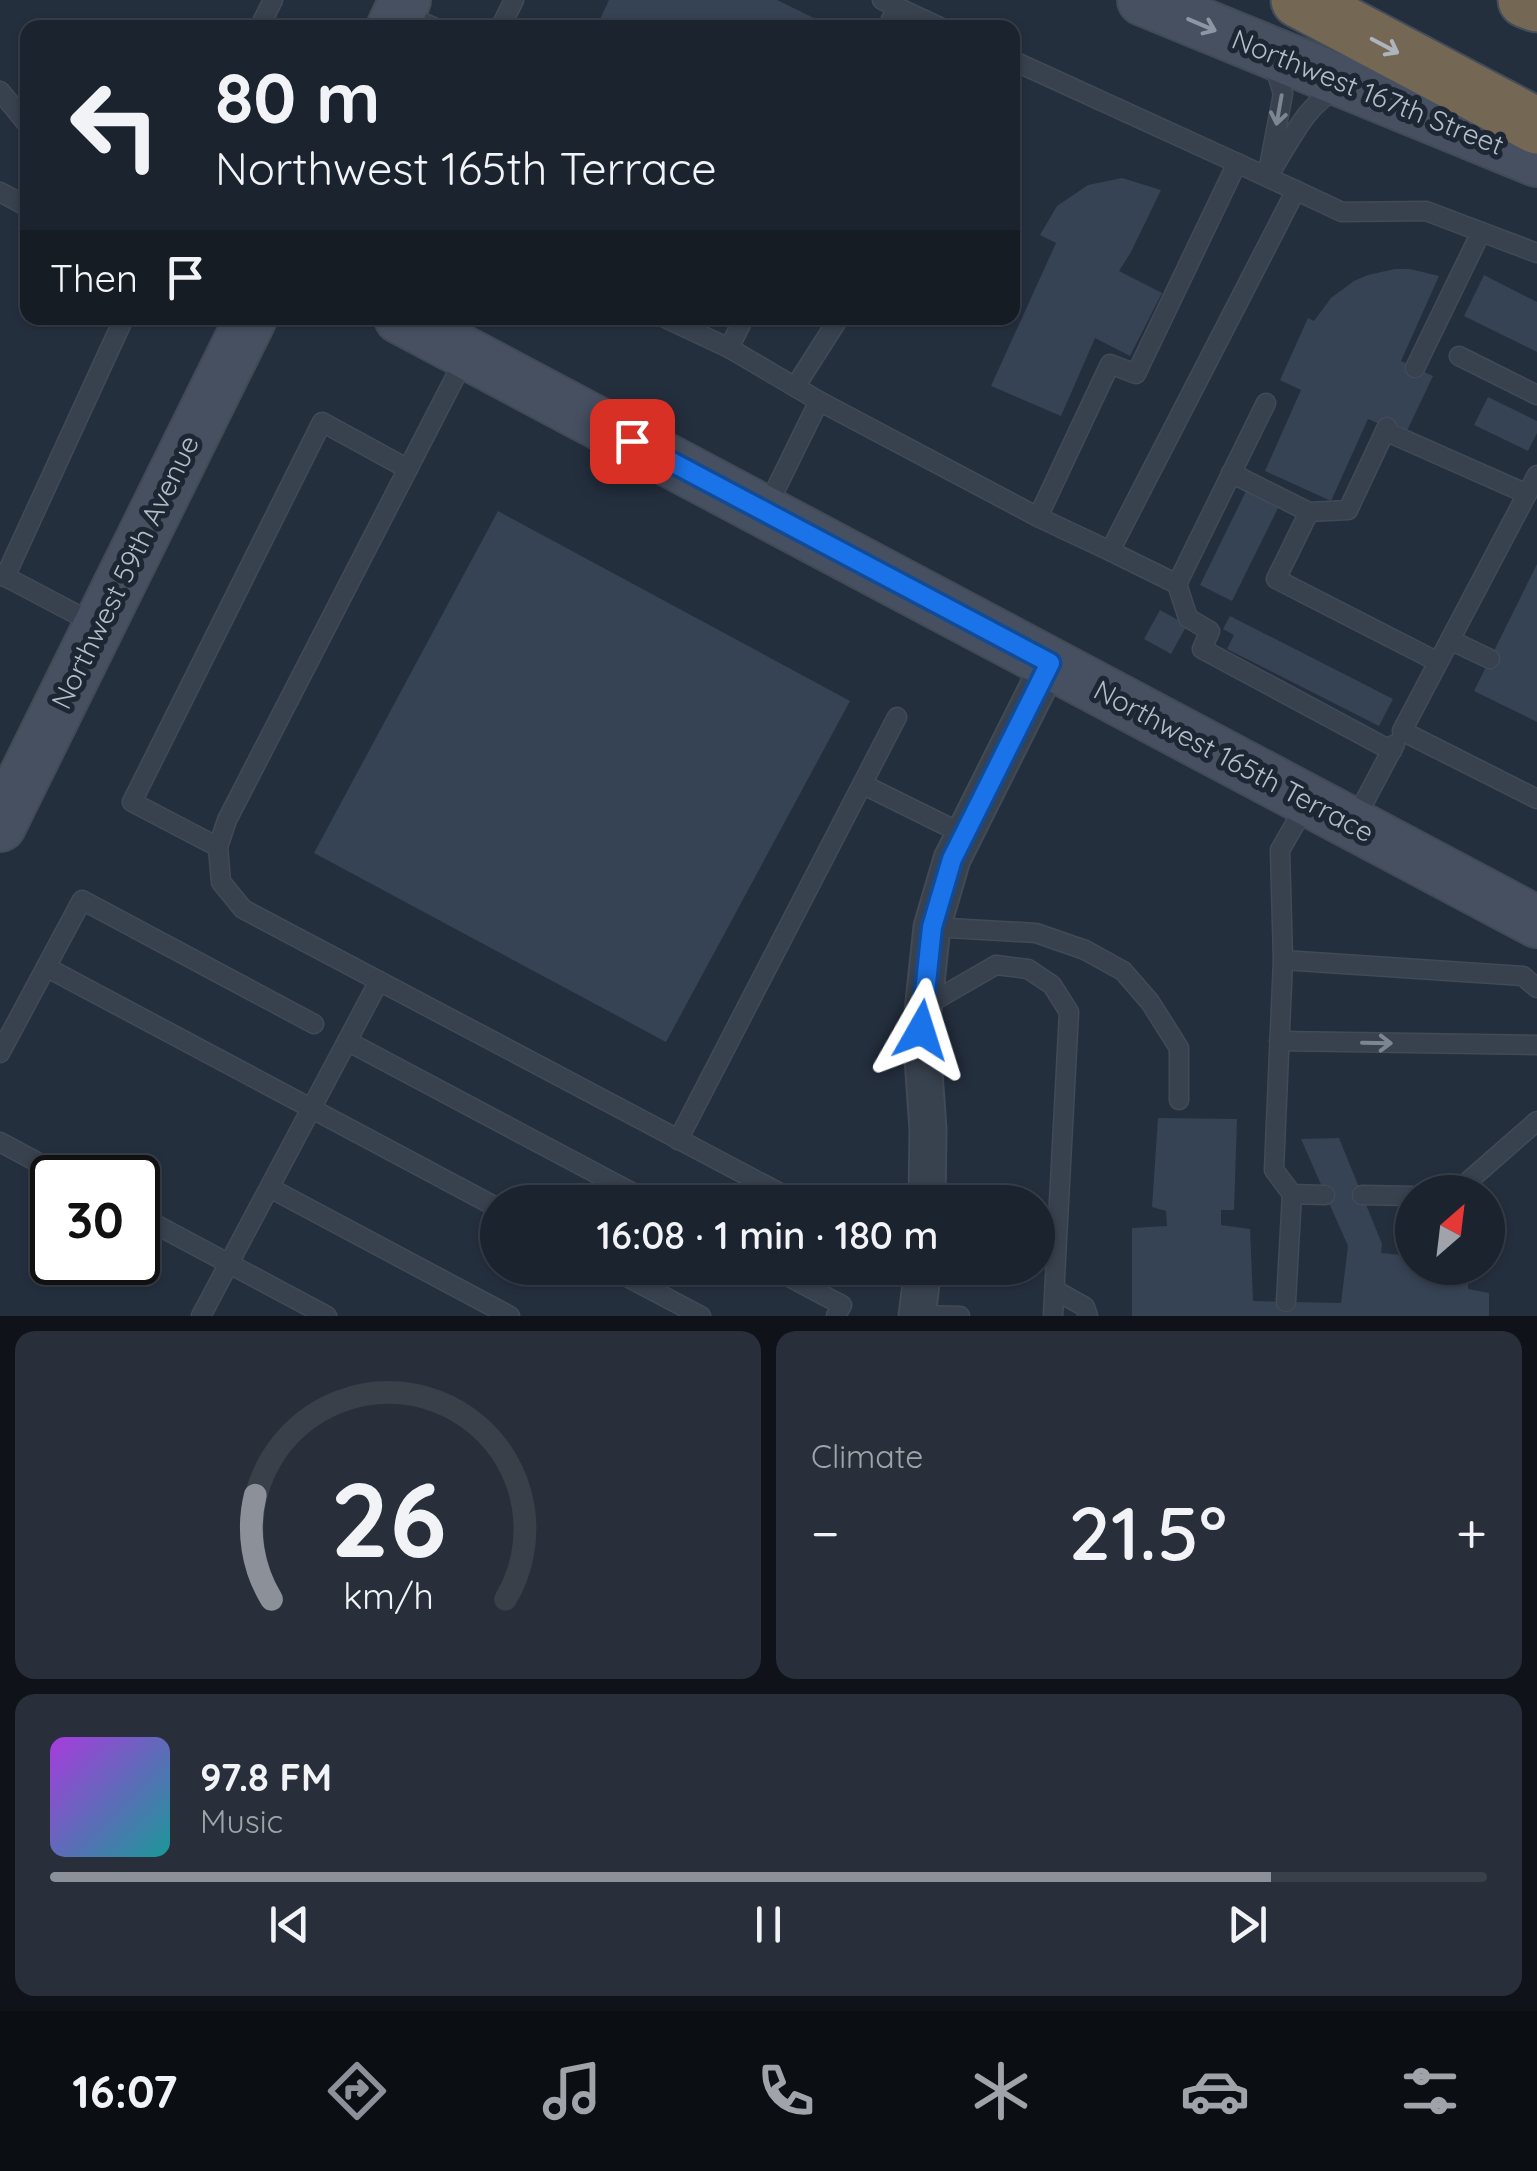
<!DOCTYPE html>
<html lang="en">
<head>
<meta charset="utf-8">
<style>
	body { margin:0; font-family:Quicksand,sans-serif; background:#282f3a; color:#f1f3f6; height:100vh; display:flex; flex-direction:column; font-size:38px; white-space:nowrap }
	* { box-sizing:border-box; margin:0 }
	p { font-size:32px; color:#a0a4aa }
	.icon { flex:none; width:55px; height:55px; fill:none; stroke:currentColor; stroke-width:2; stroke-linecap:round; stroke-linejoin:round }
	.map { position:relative; height:1316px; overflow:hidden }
	.panel { display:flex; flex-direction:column; gap:15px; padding:15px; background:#0f1319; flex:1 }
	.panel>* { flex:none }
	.banner { position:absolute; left:20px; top:20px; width:1000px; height:305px; border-radius:20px; box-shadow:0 2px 8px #0004,0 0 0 2px #39404a; background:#1b232e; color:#f1f3f6; overflow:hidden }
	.needle { width:65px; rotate:28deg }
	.fabs { position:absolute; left:1395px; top:1175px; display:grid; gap:20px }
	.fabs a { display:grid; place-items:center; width:110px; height:110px; border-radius:50%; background:#1b232e; box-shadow:0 2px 8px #0004,0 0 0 2px #39404a; font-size:50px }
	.speed { position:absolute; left:30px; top:1155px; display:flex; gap:20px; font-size:50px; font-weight:700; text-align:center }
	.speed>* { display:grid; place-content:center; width:130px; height:130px; border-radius:50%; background:#1b232e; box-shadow:0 2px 8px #0004,0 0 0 2px #39404a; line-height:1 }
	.speed .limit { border:5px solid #111; border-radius:15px; background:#fff; color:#111 }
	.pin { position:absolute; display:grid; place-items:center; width:85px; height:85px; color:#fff; margin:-42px; border-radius:20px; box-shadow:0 5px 15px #0006 }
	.me { position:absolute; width:110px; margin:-55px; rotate:6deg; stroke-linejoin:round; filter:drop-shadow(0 0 8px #0008) }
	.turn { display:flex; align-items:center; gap:35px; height:210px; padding:0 30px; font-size:45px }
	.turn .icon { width:130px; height:130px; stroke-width:2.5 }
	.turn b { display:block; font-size:70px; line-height:85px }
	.then { display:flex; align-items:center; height:95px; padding:0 30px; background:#0003; gap:20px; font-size:38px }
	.big { font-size:75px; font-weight:600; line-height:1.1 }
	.panel .tile { flex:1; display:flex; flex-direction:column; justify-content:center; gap:15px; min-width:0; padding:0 35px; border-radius:20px; background:#282f3a }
	.panel .dial { align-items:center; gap:0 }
	.dial svg { height:260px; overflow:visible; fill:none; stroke:#39404a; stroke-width:7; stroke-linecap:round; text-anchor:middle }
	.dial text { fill:#f1f3f6; stroke:none }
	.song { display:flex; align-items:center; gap:30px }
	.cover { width:120px; height:120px; border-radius:15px; background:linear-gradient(135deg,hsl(280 70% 55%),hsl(180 70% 35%)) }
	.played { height:10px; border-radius:5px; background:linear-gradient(90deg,#8c9099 85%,#39404a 85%) }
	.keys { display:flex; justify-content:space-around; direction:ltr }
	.heat { display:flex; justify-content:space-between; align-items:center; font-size:55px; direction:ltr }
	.panel .tiles { flex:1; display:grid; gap:15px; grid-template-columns:1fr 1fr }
	.tile:last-child { grid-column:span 2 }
	.trip { position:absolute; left:480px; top:1185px; width:575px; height:100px; border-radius:50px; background:#1b232e; box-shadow:0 2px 8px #0004,0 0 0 2px #39404a; font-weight:600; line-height:100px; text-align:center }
	.dock { display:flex; height:160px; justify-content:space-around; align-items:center; background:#0b0e12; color:#a0a4aa }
	.dock .icon { width:70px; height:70px }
	.dock .on { color:#8c9099 }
	.dock b { font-size:45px; color:#f1f3f6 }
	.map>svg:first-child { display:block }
	.building { fill:#364354 }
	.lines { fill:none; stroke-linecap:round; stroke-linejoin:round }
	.lane-casing { stroke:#414a57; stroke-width:21 }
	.street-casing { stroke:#414a57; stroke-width:39 }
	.secondary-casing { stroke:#414a57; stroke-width:54 }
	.highway-casing { stroke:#434c59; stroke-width:59 }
	.lane { stroke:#38414e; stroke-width:18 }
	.street { stroke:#38414e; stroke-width:35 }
	.secondary { stroke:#465061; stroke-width:50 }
	.highway { stroke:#746855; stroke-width:55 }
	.oneway { stroke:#8e96a5 }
	.oneway2 { stroke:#aeb4bd }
	.oneway3 { stroke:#7c8592 }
	.route-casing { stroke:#114b97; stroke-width:25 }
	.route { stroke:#1a73e8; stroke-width:18 }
	.labels { text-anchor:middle; stroke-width:10; stroke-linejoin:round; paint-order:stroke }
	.street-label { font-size:28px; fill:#b4bcc9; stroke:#1d2633 }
</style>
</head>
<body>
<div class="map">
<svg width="1537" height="1316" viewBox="0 0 1537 1316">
	<rect width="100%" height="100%" fill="#242f3e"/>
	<g class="building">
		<path d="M609 0H777L820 21 817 28H596Z"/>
		<path d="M1122 178 1161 190 1131 252 1119 271 1162 293 1130 356 1095 338 1061 416 991 386 1056 243 1040 235 1057 206 1088 185Z"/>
		<path d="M1395 269H1410L1439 276 1401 361 1433 376 1405 435 1368 419 1331 501 1265 471 1301 390 1280 380 1308 318 1314 321 1331 298 1354 281 1368 275Z"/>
		<path d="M1484 275 1537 302V352L1464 316Z"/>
		<path d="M1488 397 1537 421V433L1528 451 1474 425Z"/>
		<path d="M1246 491 1279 506 1232 601 1200 585Z"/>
		<path d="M498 511 850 701 666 1042 314 853Z"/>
		<path d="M1537 564V722L1474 691Z"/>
		<path d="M1160 610 1187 625 1171 654 1144 639Z"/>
		<path d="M1230 616 1393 699 1379 726 1227 649 1234 635 1223 629Z"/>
		<path d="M1158 1118 1237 1119 1234 1210H1221V1225L1250 1229 1253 1301 1341 1303 1348 1246 1301 1139 1339 1138 1382 1244 1381 1253 1412 1256V1268H1452V1277L1468 1280V1289L1489 1293V1316H1132V1228L1167 1226 1166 1211 1152 1207Z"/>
	</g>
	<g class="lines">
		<g class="lane-casing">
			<g id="lane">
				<path d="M882 0 942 28"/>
				<path d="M404 14 436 28"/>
				<path d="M259 28 273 0"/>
				<path d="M500 28 514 0"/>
				<path d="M887 28 897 7"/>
				<path d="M0 91 28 125"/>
				<path d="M1237 163 1342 212 1426 211 1537 253"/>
				<path d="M1273 168C1291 140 1307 103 1338 89"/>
				<path d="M1267 177 1283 94 1278 77 1268 62"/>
				<path d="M0 192 28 207"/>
				<path d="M665 318 729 348 819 401"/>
				<path d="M729 348 744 318"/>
				<path d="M1459 356 1537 395"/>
				<path d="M465 358 227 820 218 847 221 882 243 909 797 1202"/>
				<path d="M1415 368 1481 232"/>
				<path d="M795 387 839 318"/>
				<path d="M1385 431 1527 494"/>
				<path d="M1231 473 1309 512 1276 579 1438 662"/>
				<path d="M1537 475 1402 731 1537 799"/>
				<path d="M765 511 819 401 1038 517 1110 364 1136 374 1237 163 1012 60"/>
				<path d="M1309 512 1348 510 1387 427"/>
				<path d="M1038 517 1110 551 1296 190"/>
				<path d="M1110 551 1177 584 1266 403"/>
				<path d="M0 574 97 625"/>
				<path d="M5 577 124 318"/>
				<path d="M1177 584 1188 618 1210 631 1202 649 1392 751"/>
				<path d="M1450 640 1490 659"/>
				<path d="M864 785 965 835"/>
				<path d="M1353 823 1395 744"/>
				<path d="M218 847 132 802 322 422 408 469"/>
				<path d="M932 927 1036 933 1085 950 1123 971 1150 1002 1179 1048V1100"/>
				<path d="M1283 960 1523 976 1537 988"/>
				<path d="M46 967 498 1208"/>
				<path d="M925 1006 996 965 1028 969 1052 985 1069 1012 1053 1316"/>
				<path d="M347 1041 650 1202"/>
				<path d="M1279 1041 1537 1045"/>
				<path d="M0 1053 82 900 314 1024"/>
				<path d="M678 1140 897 717"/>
				<path d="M0 1142 67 1178"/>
				<path d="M270 1188 510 1316"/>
				<path d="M1456 1192 1537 1121"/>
				<path d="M1292 1194 1274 1170 1283 960 1280 850 1306 805"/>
				<path d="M1362 1195 1412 1196"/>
				<path d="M138 1215 327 1316"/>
				<path d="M610 1268 701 1316"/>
				<path d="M772 1268 842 1305 836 1316"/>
				<path d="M1055 1290 1085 1307 1088 1316"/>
				<path d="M1286 1302 1292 1194 1325 1195"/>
				<path d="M917 1315 960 1316"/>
				<path d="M201 1316 379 981"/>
			</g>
		</g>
		<g class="street-casing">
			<g id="street">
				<path d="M927 1202 928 1129 921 1030 932 927 952 859 1050 663"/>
				<path d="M917 1316 923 1268"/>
			</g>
		</g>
		<g class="secondary-casing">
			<g id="secondary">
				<path d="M1143 0 1537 161"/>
				<path d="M392 28 405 0"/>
				<path d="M400 318 1537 922"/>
				<path d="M0 826 251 318"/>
			</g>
		</g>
		<g class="highway-casing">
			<g id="highway">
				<path d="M1299 0 1537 126"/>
				<path d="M1526 0 1537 4"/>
			</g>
		</g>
		<use href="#lane" class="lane"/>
		<use href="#street" class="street"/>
		<use href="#secondary" class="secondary"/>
		<use href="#highway" class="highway"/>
	</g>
	<defs><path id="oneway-shaft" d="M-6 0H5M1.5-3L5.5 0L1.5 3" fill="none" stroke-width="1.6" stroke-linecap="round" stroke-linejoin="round" transform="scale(2.5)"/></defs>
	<use class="oneway" href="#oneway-shaft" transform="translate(1202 25) rotate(23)"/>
	<use class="oneway2" href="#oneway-shaft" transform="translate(1385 46) rotate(28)"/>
	<g class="oneway3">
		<use href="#oneway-shaft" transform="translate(1279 110) rotate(100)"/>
		<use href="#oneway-shaft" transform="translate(1377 1043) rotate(1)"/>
	</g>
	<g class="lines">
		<g class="route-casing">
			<path id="route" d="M632 441 1050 663 952 859 932 927 921 1030"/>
		</g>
		<use href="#route" class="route"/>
	</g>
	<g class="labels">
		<g class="street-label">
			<text transform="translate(1368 92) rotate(22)" y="10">Northwest 167th Street</text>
			<text transform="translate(125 572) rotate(-64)" y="10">Northwest 59th Avenue</text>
			<text transform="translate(1234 761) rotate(28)" y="10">Northwest 165th Terrace</text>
		</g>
	</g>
</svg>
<div class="fabs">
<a><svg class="needle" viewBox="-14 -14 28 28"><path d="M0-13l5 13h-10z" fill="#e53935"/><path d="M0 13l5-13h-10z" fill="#a0a4aa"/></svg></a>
</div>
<div class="speed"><div class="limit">30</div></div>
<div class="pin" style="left:632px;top:441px;background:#d93025"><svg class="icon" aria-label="arrive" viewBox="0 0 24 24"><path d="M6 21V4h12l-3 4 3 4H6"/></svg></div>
<svg class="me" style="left:921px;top:1030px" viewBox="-20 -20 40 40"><path d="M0-17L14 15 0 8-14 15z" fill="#1a73e8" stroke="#fff" stroke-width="4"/></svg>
<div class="trip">16:08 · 1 min · 180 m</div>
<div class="banner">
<div class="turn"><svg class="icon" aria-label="left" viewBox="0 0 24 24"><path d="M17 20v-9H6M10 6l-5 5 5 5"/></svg><div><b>80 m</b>Northwest 165th Terrace</div></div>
<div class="then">Then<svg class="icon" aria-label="arrive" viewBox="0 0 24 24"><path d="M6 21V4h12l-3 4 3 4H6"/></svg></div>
</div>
</div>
<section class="panel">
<div class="tiles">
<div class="tile dial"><svg viewBox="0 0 100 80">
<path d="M14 69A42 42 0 1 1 86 69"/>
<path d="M14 69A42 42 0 0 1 9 37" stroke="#8c9099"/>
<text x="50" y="56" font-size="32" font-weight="700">26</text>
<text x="50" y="72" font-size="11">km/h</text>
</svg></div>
<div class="tile"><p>Climate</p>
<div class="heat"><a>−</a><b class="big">21.5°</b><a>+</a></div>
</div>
<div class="tile">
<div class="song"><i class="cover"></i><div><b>97.8 FM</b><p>Music</p></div></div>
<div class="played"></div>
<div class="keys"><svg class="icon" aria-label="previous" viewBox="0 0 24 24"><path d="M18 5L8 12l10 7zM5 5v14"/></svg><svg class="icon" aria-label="pause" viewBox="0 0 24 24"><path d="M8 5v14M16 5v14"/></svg><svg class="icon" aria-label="next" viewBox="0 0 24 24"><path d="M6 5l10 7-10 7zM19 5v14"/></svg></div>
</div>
</div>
</section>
<nav class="dock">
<b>16:07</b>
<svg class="icon on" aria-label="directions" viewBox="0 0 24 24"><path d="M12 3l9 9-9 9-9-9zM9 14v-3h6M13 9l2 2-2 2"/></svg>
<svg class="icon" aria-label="music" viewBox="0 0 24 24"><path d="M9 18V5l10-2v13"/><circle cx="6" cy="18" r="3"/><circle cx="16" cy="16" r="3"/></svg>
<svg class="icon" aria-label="phone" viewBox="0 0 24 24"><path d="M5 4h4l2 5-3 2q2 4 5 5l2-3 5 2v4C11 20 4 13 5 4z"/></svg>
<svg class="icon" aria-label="climate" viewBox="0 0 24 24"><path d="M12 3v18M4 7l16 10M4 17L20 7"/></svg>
<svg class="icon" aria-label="car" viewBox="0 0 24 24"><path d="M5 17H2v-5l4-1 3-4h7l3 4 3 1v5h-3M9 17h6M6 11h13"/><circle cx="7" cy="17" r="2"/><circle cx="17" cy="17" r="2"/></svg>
<svg class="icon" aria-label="filters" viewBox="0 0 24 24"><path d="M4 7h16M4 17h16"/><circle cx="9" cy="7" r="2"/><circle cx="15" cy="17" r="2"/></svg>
</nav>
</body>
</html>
